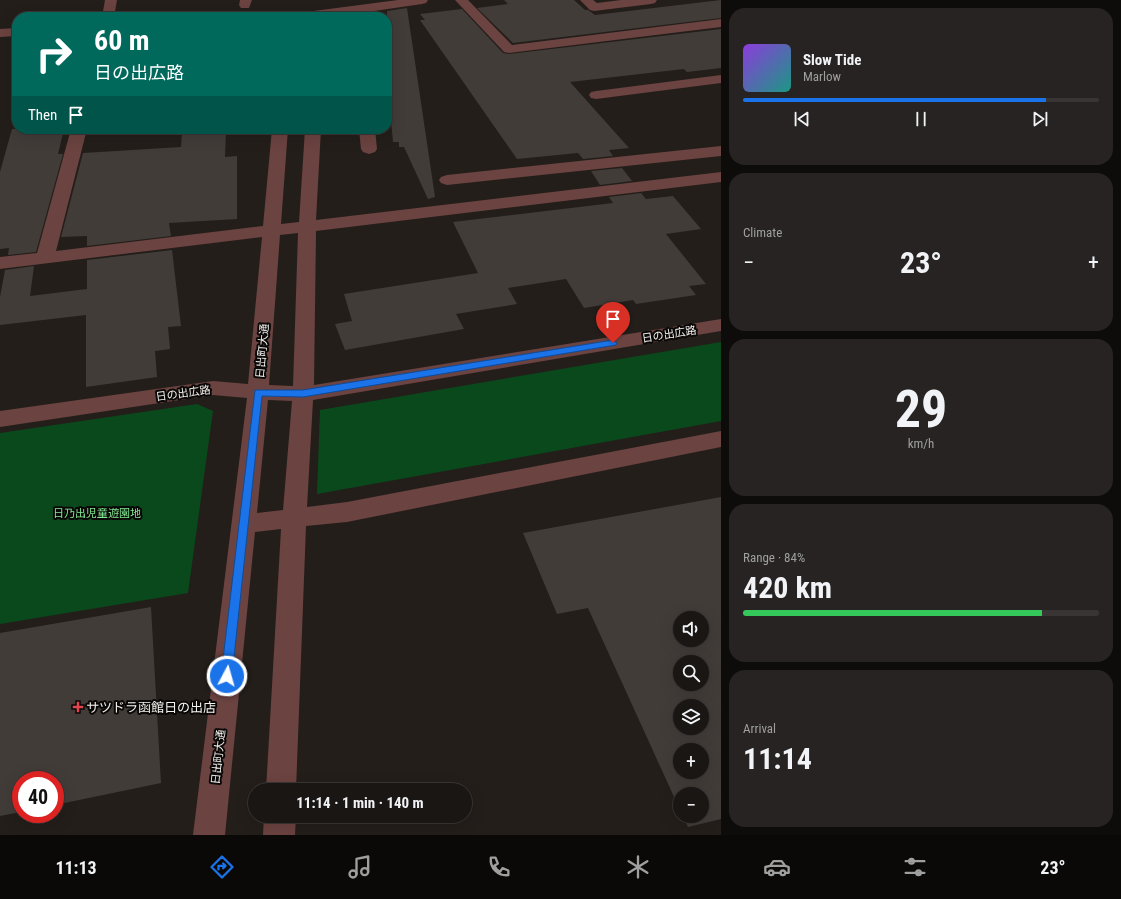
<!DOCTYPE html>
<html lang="en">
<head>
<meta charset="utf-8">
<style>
	body { margin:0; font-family:"Roboto Condensed","Noto Sans JP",sans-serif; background:#272322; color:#f1f3f6; height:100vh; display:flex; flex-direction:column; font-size:15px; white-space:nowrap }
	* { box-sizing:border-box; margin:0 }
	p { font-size:13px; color:#9f9fa0 }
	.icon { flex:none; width:22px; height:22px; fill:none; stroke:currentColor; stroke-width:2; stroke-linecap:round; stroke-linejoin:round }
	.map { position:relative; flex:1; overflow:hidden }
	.drawer { display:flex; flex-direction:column; gap:8px; padding:8px; background:#0e0c0b; width:400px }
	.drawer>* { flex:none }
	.top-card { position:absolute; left:12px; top:12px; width:380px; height:122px; border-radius:16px; box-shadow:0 4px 16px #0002,0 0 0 1px #383534; background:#00695c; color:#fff; overflow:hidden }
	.fabs { position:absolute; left:673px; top:611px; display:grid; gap:8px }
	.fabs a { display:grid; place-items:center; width:36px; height:36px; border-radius:50%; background:#1a1614; box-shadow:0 4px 16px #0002,0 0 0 1px #383534; font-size:20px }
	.speed { position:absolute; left:12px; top:771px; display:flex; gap:8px; font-size:20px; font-weight:700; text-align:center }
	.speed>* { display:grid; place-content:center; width:52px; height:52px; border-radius:50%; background:#1a1614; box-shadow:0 4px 16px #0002,0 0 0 1px #383534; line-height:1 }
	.speed .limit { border:6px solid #d22; background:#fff; color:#111 }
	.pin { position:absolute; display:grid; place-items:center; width:34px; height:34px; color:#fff; margin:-41px -17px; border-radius:50% 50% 50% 0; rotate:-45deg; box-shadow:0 0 4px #0007 }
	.pin .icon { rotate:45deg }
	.me { position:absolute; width:44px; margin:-22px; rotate:6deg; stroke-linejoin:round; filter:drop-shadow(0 0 3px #0008) }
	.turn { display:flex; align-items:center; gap:14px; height:84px; padding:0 16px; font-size:18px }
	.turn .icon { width:52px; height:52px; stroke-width:2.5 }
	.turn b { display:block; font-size:28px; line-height:34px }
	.then { display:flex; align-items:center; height:38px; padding:0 16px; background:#0003; gap:8px; font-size:15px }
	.big { font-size:30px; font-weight:700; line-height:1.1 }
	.drawer .widget { flex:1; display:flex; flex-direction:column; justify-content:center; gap:6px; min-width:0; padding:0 14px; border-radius:16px; background:#272322 }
	.drawer .dial { align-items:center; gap:0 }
	.dial b { font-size:52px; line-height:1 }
	.song { display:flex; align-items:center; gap:12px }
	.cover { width:48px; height:48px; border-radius:6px; background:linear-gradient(135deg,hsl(270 70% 55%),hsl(170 70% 35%)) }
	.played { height:4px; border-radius:2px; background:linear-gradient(90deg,#1a73e8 85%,#383534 85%) }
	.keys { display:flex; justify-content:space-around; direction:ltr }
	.heat { display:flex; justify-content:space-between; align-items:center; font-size:22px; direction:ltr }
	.charge { height:6px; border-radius:3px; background:linear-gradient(90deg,#34c759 84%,#383534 0) }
	.trip { position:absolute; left:248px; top:783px; width:224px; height:40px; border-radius:20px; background:#1a1614; box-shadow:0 4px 16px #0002,0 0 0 1px #383534; font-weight:700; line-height:40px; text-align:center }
	.tab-bar { display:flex; height:64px; justify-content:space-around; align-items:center; background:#0a0908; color:#9f9fa0 }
	.tab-bar .icon { width:28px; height:28px }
	.tab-bar .selected { color:#1a73e8 }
	.tab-bar b { font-size:18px; color:#f1f3f6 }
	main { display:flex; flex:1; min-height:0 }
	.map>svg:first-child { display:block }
	.green { fill:#0a491c }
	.building { fill:#423c39; fill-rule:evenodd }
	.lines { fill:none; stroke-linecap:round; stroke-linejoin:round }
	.minor { fill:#6b4340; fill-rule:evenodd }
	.route { fill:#1a73e8; stroke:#114b97 }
	.health-dot { fill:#e0444e; stroke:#0a0807; stroke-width:1.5 }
	.labels { text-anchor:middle; stroke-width:4; stroke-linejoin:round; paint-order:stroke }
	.street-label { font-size:11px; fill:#f5f2ef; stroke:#0a0807 }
	.park-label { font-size:11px; fill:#82eb94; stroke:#0a0807 }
	.near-poi-label { font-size:13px; fill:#f5f2ef; stroke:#0a0807; text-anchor:start }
</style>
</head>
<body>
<main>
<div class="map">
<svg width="721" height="835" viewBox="0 0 721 835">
	<rect width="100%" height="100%" fill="#231e1a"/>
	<g class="green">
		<path d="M721 342V421L317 494 320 410Z"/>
		<path d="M197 404 213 411 188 593 0 624V433Z"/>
	</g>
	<g class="building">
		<path d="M504 0H574L585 10H588L595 15 721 0V18L513 43 477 8 508 4Z"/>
		<path d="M407 8 435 197 428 199 404 147H399V142H393L387 78V11Z"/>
		<path d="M462 9 503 53 509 54 721 29V68L687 72 684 69 570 82 629 148 609 150 613 156 583 159 578 153 517 159 420 20H425L420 14Z"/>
		<path d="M12 129H64L58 154H63L36 252 8 255 9 248 0 249V172Z"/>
		<path d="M226 131 225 157 237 156V219L169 223 171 236 87 246V236L61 237 83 153 181 147 182 133Z"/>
		<path d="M622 168 632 181 600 185 591 171Z"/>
		<path d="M641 193 646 199 673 196 701 229 666 234 706 284 689 286 696 295 636 304 633 300 584 308 566 279 508 288 517 304 456 314 464 329 345 350 335 324 352 321 344 294 478 273 453 222 613 203 609 197Z"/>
		<path d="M172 250 181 326 168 327 170 349 155 351 157 377 86 387V315L0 325V297L5 270 34 266 30 296 87 289V260Z"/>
		<path d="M721 497V819L688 827 683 816H702V794H680V810L588 608 557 614 523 533ZM680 618H702V640H680ZM680 662H702V684H680ZM680 706H702V728H680ZM680 750H702V772H680Z"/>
		<path d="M151 607 161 783 55 805V780H21V812L0 816V633Z"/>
	</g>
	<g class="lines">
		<g class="minor">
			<path d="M105 0H117L114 17H102Z"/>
			<path d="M240 0H252L249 8H241L239 5Z"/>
			<path d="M398 0H428L426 3 422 4 333 17H292L294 14 298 13Z"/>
			<path d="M455 0H468L512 45 721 19V27L509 53 504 52Z"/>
			<path d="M580 0H593L597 3 621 0H657L655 3 651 4 594 11 590 10Z"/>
			<path d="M17 28V36L0 37V29Z"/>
			<path d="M721 75V83L596 99 591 98 589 95 591 92 596 91Z"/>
			<path d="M71 129H87L56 251 263 226 272 129H288L281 224 299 222 305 129H321L316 220 721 172V182L316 231 314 385 721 319V331L313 400 307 507 347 502 721 431V447L347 522 306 526 296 790H266L281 529 255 532 225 835H193L247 398 213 395 0 427V411L213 381 248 384 262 237 0 269V257L37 253ZM298 233 293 386 269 385 280 235ZM268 400 292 401 283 510 257 513Z"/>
			<path d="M359 129H375L377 149 375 152 369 154 363 152 361 149Z"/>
			<path d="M721 146V156L447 185 441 183 439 180 441 177 447 175Z"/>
			<path d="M264 816H296L295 835H263Z"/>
		</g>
	</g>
	<path class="route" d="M613 340 617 343 616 345 303 397 262 396 232 676 231 680 227 681 222 680 221 676 255 390H303Z"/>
	<path class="health-dot" d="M76 701h4v4h4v4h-4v4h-4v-4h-4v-4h4z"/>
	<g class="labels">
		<g class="street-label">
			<text transform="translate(669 334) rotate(-9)" y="4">日の出広路</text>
			<text transform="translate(262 351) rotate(-85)" y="4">日出町大通</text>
			<text transform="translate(183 393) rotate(-8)" y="4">日の出広路</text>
			<text transform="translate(218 757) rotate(-84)" y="4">日出町大通</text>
		</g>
		<g class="park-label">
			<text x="97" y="517">日乃出児童遊園地</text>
		</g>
		<g class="near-poi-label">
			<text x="86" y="712">サツドラ函館日の出店</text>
		</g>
	</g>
</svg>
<div class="fabs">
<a><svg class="icon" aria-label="sound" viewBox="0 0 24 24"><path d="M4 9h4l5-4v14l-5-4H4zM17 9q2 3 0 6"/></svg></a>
<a><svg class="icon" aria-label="search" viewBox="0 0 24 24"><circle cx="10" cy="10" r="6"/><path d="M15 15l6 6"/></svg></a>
<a><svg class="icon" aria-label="layers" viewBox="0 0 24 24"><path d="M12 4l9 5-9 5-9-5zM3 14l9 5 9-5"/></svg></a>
<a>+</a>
<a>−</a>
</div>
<div class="speed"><div class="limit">40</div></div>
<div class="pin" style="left:613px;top:343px;background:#d93025"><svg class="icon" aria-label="arrive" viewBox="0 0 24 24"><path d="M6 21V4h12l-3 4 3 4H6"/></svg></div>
<svg class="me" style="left:227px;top:676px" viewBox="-20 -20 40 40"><circle r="17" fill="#1a73e8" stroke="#fff" stroke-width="3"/><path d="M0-11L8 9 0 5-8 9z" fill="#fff"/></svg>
<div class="trip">11:14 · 1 min · 140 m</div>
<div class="top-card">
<div class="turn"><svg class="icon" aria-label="right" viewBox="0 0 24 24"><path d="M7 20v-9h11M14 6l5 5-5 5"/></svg><div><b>60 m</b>日の出広路</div></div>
<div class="then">Then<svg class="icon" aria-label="arrive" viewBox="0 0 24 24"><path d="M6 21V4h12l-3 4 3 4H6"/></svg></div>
</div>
</div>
<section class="drawer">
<div class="widget">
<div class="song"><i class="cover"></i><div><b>Slow Tide</b><p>Marlow</p></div></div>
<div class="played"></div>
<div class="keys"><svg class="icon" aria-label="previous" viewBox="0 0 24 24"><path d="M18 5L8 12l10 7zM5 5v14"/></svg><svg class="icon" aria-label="pause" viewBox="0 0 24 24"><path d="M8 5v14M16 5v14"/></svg><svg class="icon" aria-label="next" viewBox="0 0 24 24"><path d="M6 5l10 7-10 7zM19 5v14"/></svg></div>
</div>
<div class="widget"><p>Climate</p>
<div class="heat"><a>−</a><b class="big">23°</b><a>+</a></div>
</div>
<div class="widget dial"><b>29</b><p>km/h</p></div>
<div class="widget"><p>Range · 84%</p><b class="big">420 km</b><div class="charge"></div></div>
<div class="widget"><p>Arrival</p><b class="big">11:14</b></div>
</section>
</main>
<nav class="tab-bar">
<b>11:13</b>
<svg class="icon selected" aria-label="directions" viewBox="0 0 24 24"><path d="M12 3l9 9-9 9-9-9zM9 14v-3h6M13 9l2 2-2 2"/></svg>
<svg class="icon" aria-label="music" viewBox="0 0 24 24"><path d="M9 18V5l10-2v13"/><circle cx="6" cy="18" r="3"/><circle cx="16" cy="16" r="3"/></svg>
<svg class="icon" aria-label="phone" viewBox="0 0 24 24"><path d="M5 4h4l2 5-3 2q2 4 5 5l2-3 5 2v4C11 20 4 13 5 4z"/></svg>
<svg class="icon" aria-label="climate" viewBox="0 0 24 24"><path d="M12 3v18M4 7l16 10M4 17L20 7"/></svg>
<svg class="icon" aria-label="car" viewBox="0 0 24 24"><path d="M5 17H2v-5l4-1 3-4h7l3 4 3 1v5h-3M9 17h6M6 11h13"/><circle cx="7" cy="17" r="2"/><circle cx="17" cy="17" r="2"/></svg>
<svg class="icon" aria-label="filters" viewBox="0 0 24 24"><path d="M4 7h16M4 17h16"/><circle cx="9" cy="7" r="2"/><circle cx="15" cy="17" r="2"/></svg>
<b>23°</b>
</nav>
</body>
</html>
